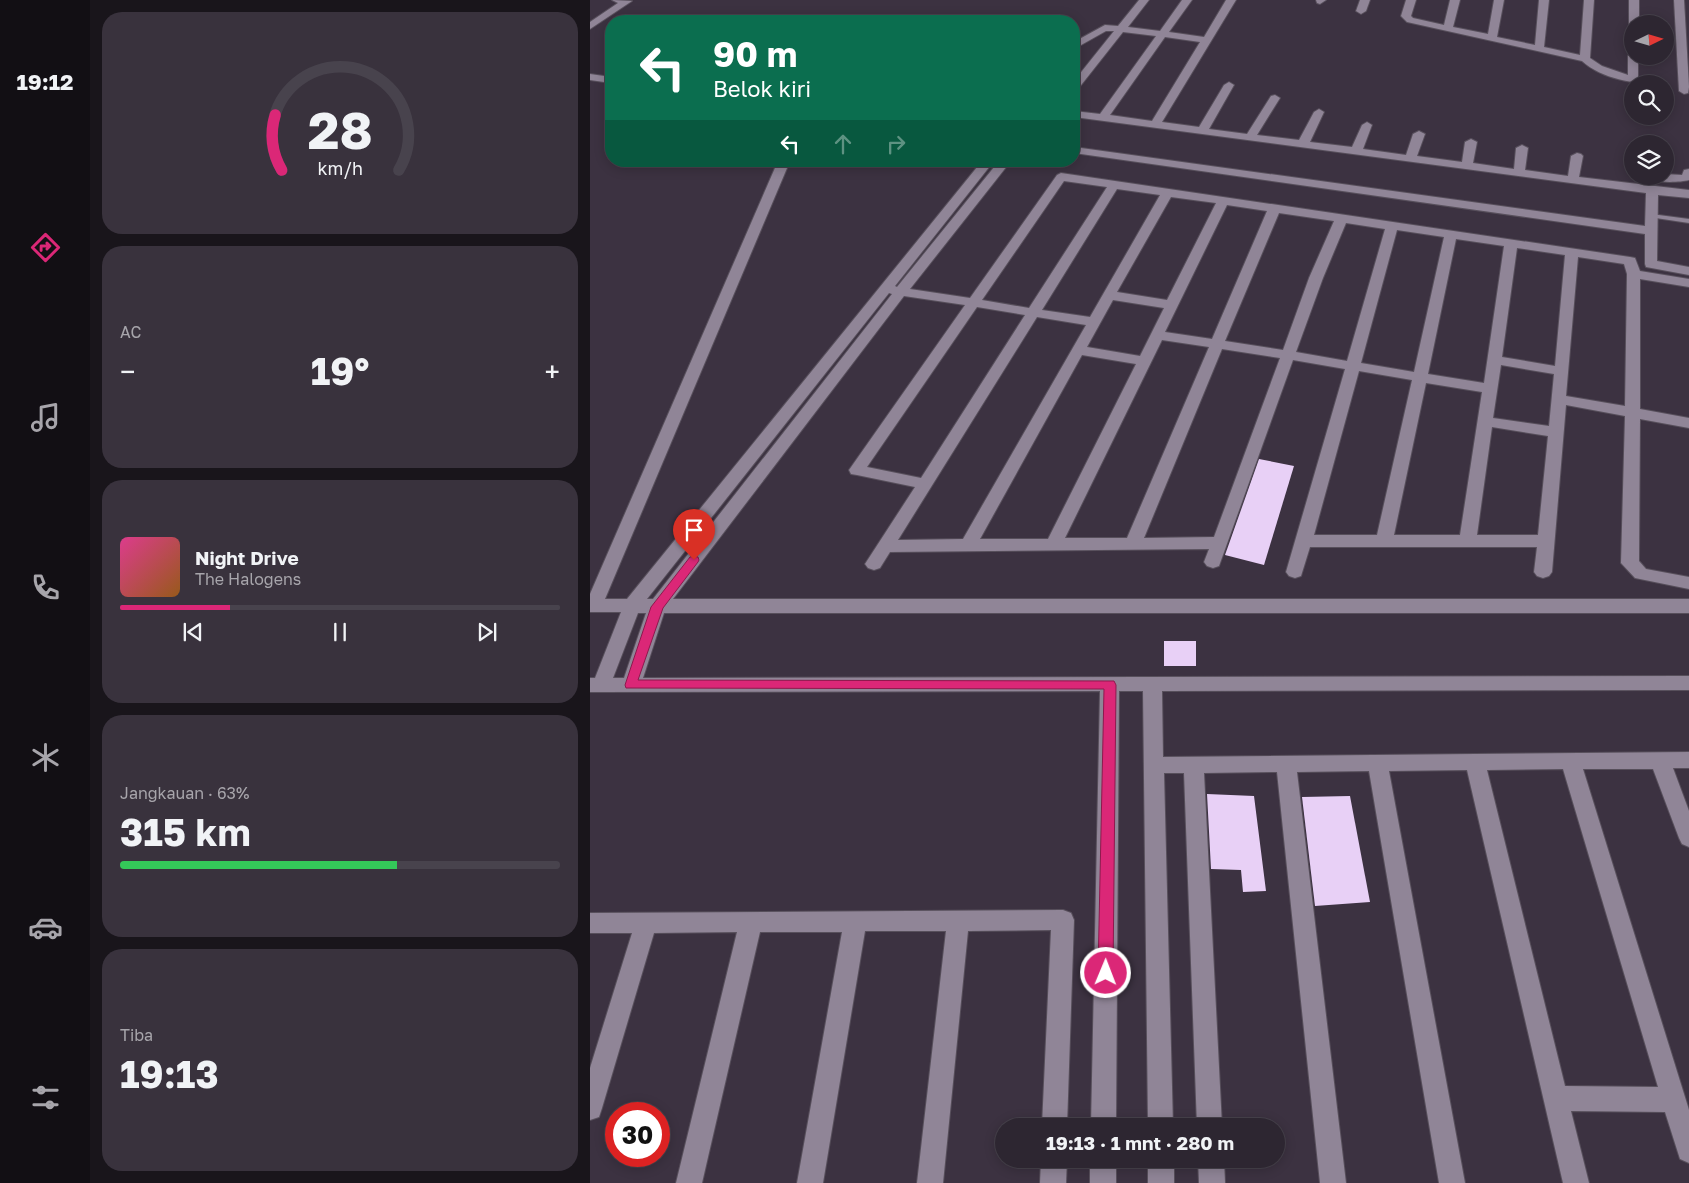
<!DOCTYPE html>
<html lang="id">
<head>
<meta charset="utf-8">
<style>
	body { margin:0; font-family:"Golos Text",sans-serif; background:#39323d; color:#f1f3f6; height:100vh; display:flex; flex-direction:column; font-size:19px; white-space:nowrap }
	* { box-sizing:border-box; margin:0 }
	p { font-size:16px; color:#a7a5ab }
	.icon { flex:none; width:28px; height:28px; fill:none; stroke:currentColor; stroke-width:2; stroke-linecap:round; stroke-linejoin:round }
	.map { position:relative; flex:1; overflow:hidden }
	.sheet { display:flex; flex-direction:column; gap:12px; padding:12px; background:#19151b; width:500px }
	.sheet>* { flex:none }
	.guide { position:absolute; left:15px; top:15px; width:475px; height:152px; border-radius:20px; box-shadow:0 2px 12px #0003,0 0 0 1px #48434d; background:#0b6e4f; color:#fff; overflow:hidden }
	.needle { width:32px; rotate:85deg }
	.buttons { position:absolute; left:1034px; top:15px; display:grid; gap:10px }
	.buttons a { display:grid; place-items:center; width:50px; height:50px; border-radius:50%; background:#2d2631; box-shadow:0 2px 12px #0003,0 0 0 1px #48434d; font-size:25px }
	.speed { position:absolute; left:15px; top:1102px; display:flex; gap:10px; font-size:25px; font-weight:700; text-align:center }
	.speed>* { display:grid; place-content:center; width:65px; height:65px; border-radius:50%; background:#2d2631; box-shadow:0 2px 12px #0003,0 0 0 1px #48434d; line-height:1 }
	.speed .limit { border:8px solid #d22; background:#fff; color:#111 }
	.pin { position:absolute; display:grid; place-items:center; width:42px; height:42px; color:#fff; margin:-51px -21px; border-radius:50% 50% 50% 0; rotate:-45deg; box-shadow:0 0 5px #0007 }
	.pin .icon { rotate:45deg }
	.me { position:absolute; width:55px; margin:-28px; rotate:1deg; stroke-linejoin:round; filter:drop-shadow(0 0 4px #0008) }
	.turn { display:flex; align-items:center; gap:18px; height:105px; padding:0 25px; font-size:22px }
	.turn .icon { width:65px; height:65px; stroke-width:2.5 }
	.turn b { display:block; font-size:35px; line-height:42px }
	.lanes { display:flex; align-items:center; height:48px; padding:0 25px; background:#0003; justify-content:center; gap:25px; direction:ltr }
	.lanes .off { opacity:.35 }
	.big { font-size:38px; font-weight:700; line-height:1.1 }
	.sheet .tile { flex:1; display:flex; flex-direction:column; justify-content:center; gap:8px; min-width:0; padding:0 18px; border-radius:20px; background:#39323d }
	.sheet .dial { align-items:center; gap:0 }
	.dial svg { height:130px; overflow:visible; fill:none; stroke:#48434d; stroke-width:7; stroke-linecap:round; text-anchor:middle }
	.dial text { fill:#f1f3f6; stroke:none }
	.song { display:flex; align-items:center; gap:15px }
	.cover { width:60px; height:60px; border-radius:8px; background:linear-gradient(135deg,hsl(330 70% 55%),hsl(30 70% 35%)) }
	.played { height:5px; border-radius:2px; background:linear-gradient(90deg,#db2777 25%,#48434d 25%) }
	.keys { display:flex; justify-content:space-around; direction:ltr }
	.heat { display:flex; justify-content:space-between; align-items:center; font-size:28px; direction:ltr }
	.charge { height:8px; border-radius:4px; background:linear-gradient(90deg,#34c759 63%,#48434d 0) }
	.trip { position:absolute; left:405px; top:1118px; width:290px; height:50px; border-radius:25px; background:#2d2631; box-shadow:0 2px 12px #0003,0 0 0 1px #48434d; font-weight:700; line-height:50px; text-align:center }
	main { display:flex; flex:1; min-height:0 }
	.menu { display:flex; flex-direction:column; width:90px; justify-content:space-around; align-items:center; background:#120f14; color:#a7a5ab }
	.menu .icon { width:35px; height:35px }
	.menu .current { color:#db2777 }
	.menu b { font-size:22px; color:#f1f3f6 }
	.map>svg:first-child { display:block }
	.building { fill:#e8d0f6 }
	.lines { fill:none; stroke-linecap:round; stroke-linejoin:round }
	.service-casing { stroke:#574f5b; stroke-width:2 }
	.minor-casing { stroke:#574f5b; stroke-width:2 }
	.service { fill:#908597; fill-rule:evenodd }
	.minor { fill:#908597; fill-rule:evenodd }
	.route { fill:#db2777; stroke:#8e194d }
</style>
</head>
<body>
<main>
<nav class="menu">
<b>19:12</b>
<svg class="icon current" aria-label="directions" viewBox="0 0 24 24"><path d="M12 3l9 9-9 9-9-9zM9 14v-3h6M13 9l2 2-2 2"/></svg>
<svg class="icon" aria-label="music" viewBox="0 0 24 24"><path d="M9 18V5l10-2v13"/><circle cx="6" cy="18" r="3"/><circle cx="16" cy="16" r="3"/></svg>
<svg class="icon" aria-label="phone" viewBox="0 0 24 24"><path d="M5 4h4l2 5-3 2q2 4 5 5l2-3 5 2v4C11 20 4 13 5 4z"/></svg>
<svg class="icon" aria-label="climate" viewBox="0 0 24 24"><path d="M12 3v18M4 7l16 10M4 17L20 7"/></svg>
<svg class="icon" aria-label="car" viewBox="0 0 24 24"><path d="M5 17H2v-5l4-1 3-4h7l3 4 3 1v5h-3M9 17h6M6 11h13"/><circle cx="7" cy="17" r="2"/><circle cx="17" cy="17" r="2"/></svg>
<svg class="icon" aria-label="filters" viewBox="0 0 24 24"><path d="M4 7h16M4 17h16"/><circle cx="9" cy="7" r="2"/><circle cx="15" cy="17" r="2"/></svg>
</nav>
<section class="sheet">
<div class="tile dial"><svg viewBox="0 0 100 80">
<path d="M14 69A42 42 0 1 1 86 69"/>
<path d="M14 69A42 42 0 0 1 10 35" stroke="#db2777"/>
<text x="50" y="56" font-size="32" font-weight="700">28</text>
<text x="50" y="72" font-size="11">km/h</text>
</svg></div>
<div class="tile"><p>AC</p>
<div class="heat"><a>−</a><b class="big">19°</b><a>+</a></div>
</div>
<div class="tile">
<div class="song"><i class="cover"></i><div><b>Night Drive</b><p>The Halogens</p></div></div>
<div class="played"></div>
<div class="keys"><svg class="icon" aria-label="previous" viewBox="0 0 24 24"><path d="M18 5L8 12l10 7zM5 5v14"/></svg><svg class="icon" aria-label="pause" viewBox="0 0 24 24"><path d="M8 5v14M16 5v14"/></svg><svg class="icon" aria-label="next" viewBox="0 0 24 24"><path d="M6 5l10 7-10 7zM19 5v14"/></svg></div>
</div>
<div class="tile"><p>Jangkauan · 63%</p><b class="big">315 km</b><div class="charge"></div></div>
<div class="tile"><p>Tiba</p><b class="big">19:13</b></div>
</section>
<div class="map">
<svg width="1099" height="1183" viewBox="0 0 1099 1183">
	<rect width="100%" height="100%" fill="#3c3241"/>
	<g class="building">
		<path d="M669 459 704 466 674 565 635 555Z"/>
		<rect x="574" y="641" width="32" height="25"/>
		<path d="M617 794 664 796 676 891 653 892 651 870 621 869Z"/>
		<path d="M760 796 780 902 725 906 712 797Z"/>
	</g>
	<g class="lines">
		<g class="service-casing">
			<path id="service" d="M1061 214 1099 219V223L1059 217 1058 216Z"/>
		</g>
		<g class="minor-casing">
			<g id="minor">
				<path d="M22 0 42 1 0 29V22L28 3Z"/>
				<path d="M549 0H559L538 27 570 31 592 0H602L579 32 614 37 636 0H646L572 122 609 127 634 85 639 82 644 85 619 129 657 134 681 96 685 95 690 98 667 135 709 140 724 112 729 109 734 112 720 142 762 147 772 125 777 122 782 125 773 149 816 155 823 134 829 131 835 134 827 156 872 162 875 142 881 139 887 142 883 163 924 169 926 148 932 145 938 148 935 170 978 176 981 156 987 153 991 154 993 156 989 177 1099 190V198L1068 195 1067 261 1099 267V275L1056 267 1055 264V234L484 153V147L1055 226 1056 193 484 117V111L510 114 566 36 533 32 488 89 484 90V81L524 31H516L484 49V42L515 25 528 26ZM575 37 610 42 562 121 520 115Z"/>
				<path d="M726 0H736L730 4 727 3Z"/>
				<path d="M770 0H780L776 11 771 14 766 11Z"/>
				<path d="M816 0H826L821 16 823 18 854 25 860 0H870L863 27 898 34 904 0H914L907 37 945 45 949 0H959L954 47 990 55 994 0H1004L1000 58 1012 66 1038 75V56L1042 53V56H1048V77L1071 84C1044 84 1012 79 992 61L817 22 811 16Z"/>
				<path d="M1039 0H1049V24H1042V26L1039 24Z"/>
				<path d="M1084 0H1094L1099 87 1098 93 1094 94 1089 91Z"/>
				<path d="M0 74 21 77V83L0 80Z"/>
				<path d="M188 161H200L15 599H37L392 161H404L305 286 307 287 409 161H421L320 289 380 298 467 175 471 173 1040 257 1045 258 1050 271 1099 279V287L1050 279V409L1099 418V428L1050 419 1049 561 1056 569 1099 577V589L1045 578 1031 563 1035 416 976 405 962 572 959 576 953 578 947 576 944 572 947 547H720L711 576 705 578 699 576 696 572 755 369 703 360 629 566 623 568 617 566 614 562 619 549 300 552 290 568 284 570 278 568 275 564 325 487 267 475 261 474 259 470 375 305 314 296 83 599H1099V613H74L53 678 1099 676V690L572 691 573 757 1099 752V768H1083L1099 811V847L1092 844 1089 838 1063 769H993L1099 1110V1163L1090 1159 1075 1112 981 1111 999 1183H973L877 770 799 771 875 1183H849L779 771 707 772 756 1183H730L687 772 614 773 632 1126H607L594 773H574L583 1126H558L553 691H529L526 1126H501L510 691 0 692V678H5L31 612H0V594ZM474 181 517 187 439 308 392 300ZM527 189 570 195 500 317 452 310ZM581 197 626 203 577 300 527 292ZM637 205 677 211 622 339 575 332ZM689 213 744 221 719 278 693 350 635 341ZM756 223 795 229 757 361 706 352 733 278ZM807 230 854 237 824 372 771 363ZM866 239 914 246 894 383 838 374ZM927 248 975 255 965 366 912 357ZM988 257 1034 264 1037 274 1035 406 976 396ZM299 293 302 294 63 599H57ZM523 300 574 308 550 356 497 347ZM387 307 435 315 331 478 277 467ZM447 317 496 325 373 539 308 540ZM572 340 619 347 537 538H475ZM632 349 690 358 624 537 554 538ZM492 355 546 364 458 539H390ZM911 365 964 374 959 426 903 418ZM769 371 822 380 787 535H724ZM836 383 892 392 870 535H804ZM902 427 958 436 948 535H887ZM48 613H56L34 678H23ZM973 769 1068 1087 975 1086 897 770Z"/>
				<path d="M1099 169V180C1088 183 1059 183 1051 176H1075V174L1092 175 1094 170Z"/>
				<path d="M473 910 481 913 484 920 477 1126H452L461 930 378 931 353 1183H327L356 931H275L233 1183H207L252 932H170L112 1183H86L147 932 64 933 12 1108 9 1117 0 1120V1068L42 933H0V913Z"/>
				<path d="M451 1159H477L476 1183H450Z"/>
				<rect x="500" y="1159" width="26" height="24"/>
				<rect x="558" y="1159" width="26" height="24"/>
				<path d="M608 1159H634L635 1183H609Z"/>
			</g>
		</g>
		<use href="#service" class="service"/>
		<use href="#minor" class="minor"/>
	</g>
	<path class="route" d="M104 556 108 557 109 560 108 562 73 608 48 680 524 681 526 685 523 973 521 978 516 980 510 978 508 973 514 689 36 688 35 685 61 607 100 557Z"/>
</svg>
<div class="buttons">
<a><svg class="needle" viewBox="-14 -14 28 28"><path d="M0-13l5 13h-10z" fill="#e53935"/><path d="M0 13l5-13h-10z" fill="#a7a5ab"/></svg></a>
<a><svg class="icon" aria-label="search" viewBox="0 0 24 24"><circle cx="10" cy="10" r="6"/><path d="M15 15l6 6"/></svg></a>
<a><svg class="icon" aria-label="layers" viewBox="0 0 24 24"><path d="M12 4l9 5-9 5-9-5zM3 14l9 5 9-5"/></svg></a>
</div>
<div class="speed"><div class="limit">30</div></div>
<div class="pin" style="left:104px;top:560px;background:#d93025"><svg class="icon" aria-label="arrive" viewBox="0 0 24 24"><path d="M6 21V4h12l-3 4 3 4H6"/></svg></div>
<svg class="me" style="left:516px;top:973px" viewBox="-20 -20 40 40"><circle r="17" fill="#db2777" stroke="#fff" stroke-width="3"/><path d="M0-11L8 9 0 5-8 9z" fill="#fff"/></svg>
<div class="trip">19:13 · 1 mnt · 280 m</div>
<div class="guide">
<div class="turn"><svg class="icon" aria-label="left" viewBox="0 0 24 24"><path d="M17 20v-9H6M10 6l-5 5 5 5"/></svg><div><b>90 m</b>Belok kiri</div></div>
<div class="lanes"><svg class="icon" aria-label="left" viewBox="0 0 24 24"><path d="M17 20v-9H6M10 6l-5 5 5 5"/></svg><svg class="icon off" aria-label="ahead" viewBox="0 0 24 24"><path d="M12 20V5M6 11l6-6 6 6"/></svg><svg class="icon off" aria-label="right" viewBox="0 0 24 24"><path d="M7 20v-9h11M14 6l5 5-5 5"/></svg></div>
</div>
</div>
</main>
</body>
</html>
